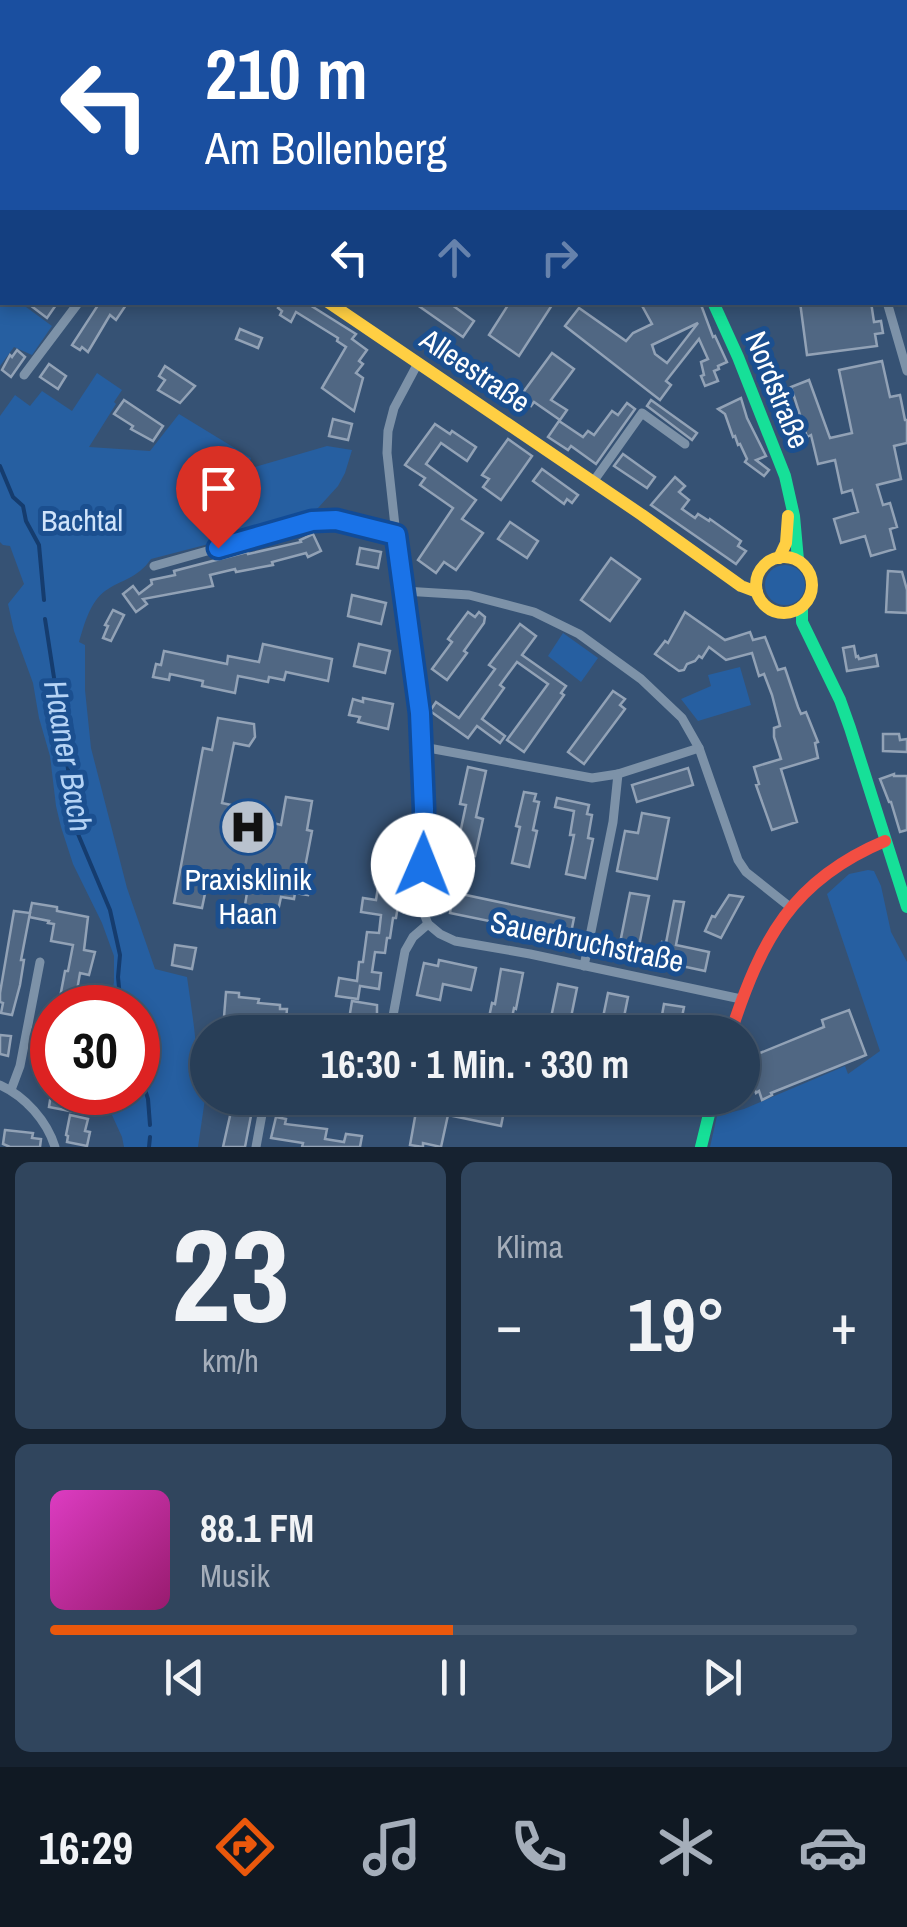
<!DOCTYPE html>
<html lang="de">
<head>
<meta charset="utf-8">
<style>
	body { margin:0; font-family:"Archivo Narrow",sans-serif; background:#30455d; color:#f1f3f6; height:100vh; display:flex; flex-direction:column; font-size:38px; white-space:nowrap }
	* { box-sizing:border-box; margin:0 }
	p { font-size:32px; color:#a5aeba }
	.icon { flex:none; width:55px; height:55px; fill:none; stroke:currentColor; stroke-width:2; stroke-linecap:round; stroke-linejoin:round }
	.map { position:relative; height:1147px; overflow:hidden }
	.panel { display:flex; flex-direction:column; gap:15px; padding:15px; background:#162230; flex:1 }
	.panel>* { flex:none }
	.hud { position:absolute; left:0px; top:0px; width:908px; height:305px; box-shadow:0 5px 15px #0003,0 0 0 2px #44576d; background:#1a4fa0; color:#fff; overflow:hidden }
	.speed { position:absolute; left:30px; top:985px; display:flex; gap:20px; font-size:50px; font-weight:700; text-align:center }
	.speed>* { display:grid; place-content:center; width:130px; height:130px; border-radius:50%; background:#283e57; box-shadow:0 5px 15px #0003,0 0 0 2px #44576d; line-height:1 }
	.speed .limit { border:15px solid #d22; background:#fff; color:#111 }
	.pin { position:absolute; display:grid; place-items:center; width:85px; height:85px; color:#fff; margin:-102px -42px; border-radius:50% 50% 50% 0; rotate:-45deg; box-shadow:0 0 10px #0007 }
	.pin .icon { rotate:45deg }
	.me { position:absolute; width:110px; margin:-55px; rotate:1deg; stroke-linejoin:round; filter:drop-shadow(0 0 8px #0008) }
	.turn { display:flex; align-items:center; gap:35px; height:210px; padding:0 40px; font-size:45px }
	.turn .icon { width:130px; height:130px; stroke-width:2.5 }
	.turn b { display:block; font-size:70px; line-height:85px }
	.lanes { display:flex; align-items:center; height:95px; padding:0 40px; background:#0003; justify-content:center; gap:50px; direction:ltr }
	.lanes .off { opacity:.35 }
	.big { font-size:75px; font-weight:800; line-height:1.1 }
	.panel .card { flex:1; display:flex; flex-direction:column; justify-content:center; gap:15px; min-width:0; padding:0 35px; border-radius:15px; background:#30455d }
	.panel .dial { align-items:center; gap:0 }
	.dial b { font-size:130px; line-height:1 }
	.song { display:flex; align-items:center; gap:30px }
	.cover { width:120px; height:120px; border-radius:15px; background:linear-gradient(135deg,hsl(310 70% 55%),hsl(320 70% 35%)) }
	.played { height:10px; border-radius:5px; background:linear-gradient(90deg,#ea580c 50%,#44576d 50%) }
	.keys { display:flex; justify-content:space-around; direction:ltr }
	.heat { display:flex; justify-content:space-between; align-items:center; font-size:55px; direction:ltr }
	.panel .tiles { flex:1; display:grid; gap:15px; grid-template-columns:1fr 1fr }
	.card:last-child { grid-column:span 2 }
	.trip { position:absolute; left:190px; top:1015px; width:570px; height:100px; border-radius:50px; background:#283e57; box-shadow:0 5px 15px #0003,0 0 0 2px #44576d; font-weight:800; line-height:100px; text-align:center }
	.tabs { display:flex; height:160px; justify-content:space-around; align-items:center; background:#101923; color:#a5aeba }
	.tabs .icon { width:70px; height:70px }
	.tabs .on { color:#ea580c }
	.tabs b { font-size:45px; color:#f1f3f6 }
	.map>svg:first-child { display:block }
	.green { fill:#265fa1 }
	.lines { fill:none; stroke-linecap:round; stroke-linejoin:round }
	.stream { stroke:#153c6e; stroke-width:4 }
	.building { fill:#506783; stroke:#92a2b6; stroke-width:2.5; fill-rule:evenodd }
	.street { stroke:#7d92a8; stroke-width:9 }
	.fast { stroke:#16e098; stroke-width:12 }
	.slow { stroke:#ffcf43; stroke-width:12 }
	.jam { stroke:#f24e42; stroke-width:12 }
	.route-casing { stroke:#114b97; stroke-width:25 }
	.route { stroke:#1a73e8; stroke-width:18 }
	.labels { text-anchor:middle; stroke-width:10; stroke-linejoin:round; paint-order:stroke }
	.street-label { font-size:30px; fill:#fff; stroke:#1b4f8f }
	.park-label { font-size:30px; fill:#cfe3fa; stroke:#1b4f8f }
	.poi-label { font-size:30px; fill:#fff; stroke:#1b4f8f }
	.water-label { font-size:32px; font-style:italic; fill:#b5d3f5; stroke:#1b4f8f }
</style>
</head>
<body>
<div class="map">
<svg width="907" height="1147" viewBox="0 0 907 1147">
	<rect width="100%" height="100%" fill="#365274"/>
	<g class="green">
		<path d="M0 0H162L166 2H2V63L0 61Z"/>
		<path d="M0 239 2 240V302L28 303 26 307 52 326 32 355 14 347 0 366Z"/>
		<path d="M97 373 122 390 114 402 116 404 89 447 150 451 179 414 251 458 248 469 327 446 352 450 345 473 338 486 318 508 294 522 151 559C137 579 122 579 105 591 90 602 84 625 79 642L85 645V690L91 748 127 888 155 969 187 977C191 1006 196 1034 197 1063L207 1066V1085L198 1147H124L122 1137 102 1093 138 1092V1008L109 1007 114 982V956L102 923 73 864 61 827 56 806 50 756 39 718 33 683 14 631 8 604 24 584 10 546 3 545 0 542V416L15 395 30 406 42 391 72 411Z"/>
		<circle cx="785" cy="585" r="20"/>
		<path d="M563 633 598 658 581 682 548 656Z"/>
		<path d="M740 667 751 705 698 721 681 699 711 686 708 675Z"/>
		<path d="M868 870 874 871 881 886 891 932 907 962V1147H710L717 1116 744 1109 845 1066 848 1074 880 1051 827 894 849 874Z"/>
	</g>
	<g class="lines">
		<g class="stream">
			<path d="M0 466 13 497 23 506 26 521 39 545 44 600"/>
			<path d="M45 619 78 834 110 910 120 955 118 977 121 1008"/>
			<path d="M138 1067 148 1099 150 1125"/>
			<path d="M149 1147 150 1137"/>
		</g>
	</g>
	<g class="building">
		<path d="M26 302H58L47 318Z"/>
		<path d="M100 302H128L116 320 110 315 88 352 82 347 80 350 72 345Z"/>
		<path d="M281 302H305L356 334 352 339 367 350 359 361 363 364 356 373 363 378 354 411 322 388 346 347 337 341 338 338 296 312 291 322 280 315 282 311 278 308Z"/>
		<path d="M413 302H448L474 321 463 337Z"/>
		<path d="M510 302H554L519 356 489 335Z"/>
		<path d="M640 302H700L713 337 715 336 727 362 718 366 719 369 714 371 718 381 705 386 701 376 704 375 701 362 708 359 699 339 666 381 671 385 660 400 565 326 579 308 626 341 633 333 652 324ZM698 323 667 363 655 354 652 345Z"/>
		<path d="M800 302H871L874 322 881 321 883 333 875 334 877 346 807 355Z"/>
		<path d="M240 329 262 338 258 348 236 339Z"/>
		<path d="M17 350 25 357 11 377 2 370 10 355 12 357Z"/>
		<path d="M552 353 574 369 551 400 567 410 560 420 534 402 531 406 519 398Z"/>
		<path d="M882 361 890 397 900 395 905 420H907V443L894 446 901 479 877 485 883 505 890 503 897 527 890 529 895 549 871 556 865 536 841 543 834 519 858 512 852 490 842 493 835 460 818 464 811 435 807 437 791 387 809 380 830 438 852 433 839 370Z"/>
		<path d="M49 364 66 376 58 389 40 377Z"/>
		<path d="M165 366 195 386 180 403 158 390 165 380 159 376Z"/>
		<path d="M741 398 747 418 766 456 756 460 769 470 764 476 745 462 747 459 740 444 738 445 735 436 733 437 725 414 718 409Z"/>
		<path d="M124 400 163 426 153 441 131 429 133 426 114 414Z"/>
		<path d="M651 400 697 433 692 440 647 406Z"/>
		<path d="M627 403 635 409 596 464 571 446 568 450 548 437 559 421 583 437 588 431 594 435 612 411 618 415Z"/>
		<path d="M333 419 352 424 348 440 329 436Z"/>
		<path d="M435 424 450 434 452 431 476 447 467 461 441 443 426 464 476 500 462 519 483 533 456 570 444 562 436 573 418 560 453 508 420 485 425 478 405 465Z"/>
		<path d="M508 439 532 456 501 500 483 487 489 479 482 475Z"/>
		<path d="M623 454 655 477 647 488 614 466Z"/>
		<path d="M542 469 578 495 572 503 567 499 564 504 533 481Z"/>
		<path d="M675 477 685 486 679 492 689 500 682 509 695 518 698 514 709 521 710 519 741 541 738 546 746 551 736 564 651 505Z"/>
		<path d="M510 522 538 541 527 558 498 539Z"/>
		<path d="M313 534 321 551 308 557 306 553 272 562 273 565 236 572 235 569 210 575 213 586 143 599 147 604 136 612 123 594 133 586 139 594 152 584 151 580 175 575 174 571 247 552 248 554 301 542 300 540Z"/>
		<path d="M360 548 381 552 378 568 357 564Z"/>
		<path d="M611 558 640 579 610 621 581 600Z"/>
		<path d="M888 571 902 572 907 590V613L886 612Z"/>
		<path d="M352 595 386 603 381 624 348 616Z"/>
		<path d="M113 610 124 615 111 641 103 638 108 626 105 625Z"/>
		<path d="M468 612 475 617 479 612 485 617 484 623 464 651 467 653 447 680 432 669 452 642 448 639Z"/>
		<path d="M685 612 725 640 750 632 753 640 765 637 778 670 785 668 798 707 801 714 806 712 818 742 815 743 818 758 781 769 797 822 772 830 756 785 759 784 754 767 781 759 774 737V728L780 726 772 695 764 674 759 676 752 653 726 660 709 647 702 658 699 656 695 661 687 664 684 670 679 671 655 654 665 641 668 643Z"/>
		<path d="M520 624 536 636 522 655 566 686 561 693 564 695 524 752 507 740 548 684 517 662 500 685 504 688 482 719 505 736 500 743 477 726 468 738 430 711 436 702 459 718 495 669 489 665Z"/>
		<path d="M263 644 332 659 328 681 286 672 284 680 269 677 268 682 238 676 235 693 202 686 203 681 170 674 169 680 153 677 156 664 161 665 164 651 227 664 228 656 259 662Z"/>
		<path d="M359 644 390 651 385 673 354 666Z"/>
		<path d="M854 646 856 657 858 656 859 659 876 655 878 666 847 671 843 648Z"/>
		<path d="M613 691 625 699 620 705 625 709 584 764 568 752Z"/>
		<path d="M363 698 393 704 388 729 358 722 360 717 349 715 353 699 363 702Z"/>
		<path d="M218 718 254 724 255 737 249 746 234 743 222 803 245 808 246 803 256 805 254 818 281 825 286 797 312 801 307 830 312 831 303 878 311 880 308 895 295 893 294 899 281 897 275 925 266 923V926L236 921 239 910 244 911 248 887 208 879 202 908 174 903 203 748 212 750Z"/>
		<path d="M883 734H899L900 740 907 739V752L883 751Z"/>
		<path d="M468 767 486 771 476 817 483 819 475 856 456 852 466 805 460 804Z"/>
		<path d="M688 768 693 785 637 802 632 785Z"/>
		<path d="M894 774V776H907V830L900 832 891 802H889L880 779Z"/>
		<path d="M524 792 536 794 534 801 539 802 533 830 537 831 529 867 512 863 520 827 516 826Z"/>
		<path d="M557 798 589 805 587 814 592 815 588 838 593 839 585 878 566 874 574 835H570L574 811 555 807Z"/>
		<path d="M642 813 669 818 657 879 617 871 625 831 638 833Z"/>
		<path d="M381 868 394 870 392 879 402 881 396 918H393L390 938H387L385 953 375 952 372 972 381 973 379 989 360 986 358 999 336 996 339 978 357 981 359 962H363L367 932 379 933 381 915 361 912 363 898 376 900Z"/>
		<path d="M447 891 574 918 570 938 538 931 537 936 526 934 513 931 514 926 450 913 451 907 444 905Z"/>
		<path d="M630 893 649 896 637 956 618 953Z"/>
		<path d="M729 895 743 897 721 938 705 931 712 916 715 917Z"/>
		<path d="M674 901 684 902 676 945 709 952 705 971 658 961 662 942 666 943Z"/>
		<path d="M32 903 57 907V911L88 917 84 950 95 952 89 975 80 973 74 1008H58L65 971H68L73 945 51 941 54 924 48 923 49 921 29 917Z"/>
		<path d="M14 911 30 913 21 960H24L20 985 12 1015 1 1013 3 1003 0 1002V993Z"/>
		<path d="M175 945 196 948 192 969 172 965Z"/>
		<path d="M439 960 476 968 471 990 443 984 440 1000 417 995 424 963 438 966Z"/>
		<path d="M501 969 523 973 516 1009 514 1008 509 1032H486L492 1003 495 1004Z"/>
		<path d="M558 984 577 988 568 1032H548Z"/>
		<path d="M226 992 239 993V997L259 999 258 1003 280 1005V1009H287L285 1032H262L263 1024 256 1023V1020L224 1017Z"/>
		<path d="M608 993 628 997 621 1032H600Z"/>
		<path d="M352 1001 377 1005V1019H374V1022L366 1021 365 1032H347Z"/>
		<path d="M664 1004 684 1007 679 1032H659Z"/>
		<path d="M45 1010 52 1011 50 1051H52V1064L39 1062 44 1033 41 1032Z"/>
		<path d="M849 1010 866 1055 771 1093 772 1095 762 1100 759 1091 756 1093 743 1060 824 1027 822 1020Z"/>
		<path d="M0 1035 11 1036 8 1056 0 1054Z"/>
		<path d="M55 1092H68V1095L78 1097 75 1112 49 1107 51 1094 54 1095Z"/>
		<path d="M234 1098 254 1100 245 1147H223Z"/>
		<path d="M433 1098H504L510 1099 508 1112 504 1111 501 1126 448 1115 441 1147 423 1143V1147L410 1145 417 1106 431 1108Z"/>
		<path d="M70 1115 88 1119 85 1131 90 1132 87 1146 67 1142 68 1136 66 1135Z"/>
		<path d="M276 1117 286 1119 285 1124 327 1129 325 1139 344 1142 346 1134 362 1136 360 1147H302L303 1143 271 1138Z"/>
		<path d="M5 1130 33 1133 32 1138 41 1139 40 1147H10L3 1144Z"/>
	</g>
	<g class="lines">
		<g class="street">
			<path d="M359 0 362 2"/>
			<path d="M732 0 733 2"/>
			<path d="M864 0 865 2"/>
			<path d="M215 2V0"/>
			<path d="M449 2 452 0"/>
			<path d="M905 90 907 93"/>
			<path d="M905 183 907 182"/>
			<path d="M887 302 907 371"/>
			<path d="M418 363 394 408 388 431 387 453 396 535 417 679 423 747V911L428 924 440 934 455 941 530 954 741 999"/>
			<path d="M24 375 79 302"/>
			<path d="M593 482 642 413 685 444"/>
			<path d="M154 566 313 521H336L396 535"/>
			<path d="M404 591 469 595 534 612 579 634 641 679 682 718 699 748 738 860 746 872 790 907"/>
			<path d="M423 747 592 778 618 774 699 748"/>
			<path d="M584 966 613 822 618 774"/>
			<path d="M390 1032 405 951 413 937 428 924"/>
			<path d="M0 1085C25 1096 47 1121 55 1147"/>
			<path d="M11 1090 20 1066 40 962"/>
			<path d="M377 1101 378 1098"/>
			<path d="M256 1147 265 1098"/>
		</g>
		<g class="fast">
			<path d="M713 302 738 357 785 476 794 516 798 560"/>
			<path d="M802 607V622L840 700 850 728 907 907"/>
			<path d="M701 1147 713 1098"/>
		</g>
		<g class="slow">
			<path d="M504 0 505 2"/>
			<path d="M0 78 2 80"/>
			<path d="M328 302 642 515 741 586 757 592"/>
			<circle cx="784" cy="585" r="28"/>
			<path d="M779 558 786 543 788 516"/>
		</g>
		<path class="jam" d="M731 1032C761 940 792 880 885 841"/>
	</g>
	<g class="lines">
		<g class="route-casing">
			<path id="route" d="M218 548 312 521 336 520 396 535 420 713 424 809 423 865"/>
		</g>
		<use href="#route" class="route"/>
	</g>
	<defs>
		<g id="hospital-disc" transform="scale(2.875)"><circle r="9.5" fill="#b9c2ce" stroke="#1b4f8f"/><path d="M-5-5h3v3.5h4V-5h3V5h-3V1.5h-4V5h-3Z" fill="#111"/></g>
	</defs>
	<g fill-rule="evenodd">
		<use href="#hospital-disc" x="248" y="827"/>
	</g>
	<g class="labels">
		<g class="street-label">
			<text transform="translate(475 371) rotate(34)" y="10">Alleestraße</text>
			<text transform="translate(777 390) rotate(68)" y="10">Nordstraße</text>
			<text transform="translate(587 942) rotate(12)" y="10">Sauerbruchstraße</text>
		</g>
		<g class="park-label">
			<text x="82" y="531">Bachtal</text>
		</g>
		<g class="poi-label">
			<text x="248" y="890">Praxisklinik<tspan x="248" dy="34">Haan</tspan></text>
		</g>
		<g class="water-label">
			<text transform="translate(68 756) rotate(80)" y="11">Haaner Bach</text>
		</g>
	</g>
</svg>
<div class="speed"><div class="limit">30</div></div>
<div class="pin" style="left:218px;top:548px;background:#d93025"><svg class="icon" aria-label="arrive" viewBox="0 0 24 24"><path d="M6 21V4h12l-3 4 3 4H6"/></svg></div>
<svg class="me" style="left:423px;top:865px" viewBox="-20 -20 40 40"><circle r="19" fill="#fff"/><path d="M0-13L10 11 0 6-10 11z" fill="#1a73e8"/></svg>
<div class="trip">16:30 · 1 Min. · 330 m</div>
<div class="hud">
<div class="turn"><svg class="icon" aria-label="left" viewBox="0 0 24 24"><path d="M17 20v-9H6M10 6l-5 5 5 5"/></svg><div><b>210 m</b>Am Bollenberg</div></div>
<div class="lanes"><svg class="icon" aria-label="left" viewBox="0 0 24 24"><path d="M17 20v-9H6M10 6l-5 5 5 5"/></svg><svg class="icon off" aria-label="ahead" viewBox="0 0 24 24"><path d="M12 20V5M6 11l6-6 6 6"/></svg><svg class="icon off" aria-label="right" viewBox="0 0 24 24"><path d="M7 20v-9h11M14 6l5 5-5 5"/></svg></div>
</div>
</div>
<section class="panel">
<div class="tiles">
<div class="card dial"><b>23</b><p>km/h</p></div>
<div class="card"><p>Klima</p>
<div class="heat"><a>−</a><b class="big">19°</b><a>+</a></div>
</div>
<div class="card">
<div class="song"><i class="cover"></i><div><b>88.1 FM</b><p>Musik</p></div></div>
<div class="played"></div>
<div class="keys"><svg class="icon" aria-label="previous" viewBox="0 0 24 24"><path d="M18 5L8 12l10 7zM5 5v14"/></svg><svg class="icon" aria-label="pause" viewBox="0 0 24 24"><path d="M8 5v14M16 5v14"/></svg><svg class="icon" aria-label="next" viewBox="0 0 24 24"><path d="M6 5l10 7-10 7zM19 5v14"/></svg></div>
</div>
</div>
</section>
<nav class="tabs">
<b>16:29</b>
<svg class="icon on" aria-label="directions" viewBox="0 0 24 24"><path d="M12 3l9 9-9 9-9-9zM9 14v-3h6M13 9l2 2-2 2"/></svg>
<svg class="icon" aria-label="music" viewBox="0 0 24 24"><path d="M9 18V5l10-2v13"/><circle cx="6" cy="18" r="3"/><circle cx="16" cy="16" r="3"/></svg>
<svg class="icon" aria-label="phone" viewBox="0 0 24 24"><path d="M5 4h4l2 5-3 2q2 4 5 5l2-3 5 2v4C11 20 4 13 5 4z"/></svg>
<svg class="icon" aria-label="climate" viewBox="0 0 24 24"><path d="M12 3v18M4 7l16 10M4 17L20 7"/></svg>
<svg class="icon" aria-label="car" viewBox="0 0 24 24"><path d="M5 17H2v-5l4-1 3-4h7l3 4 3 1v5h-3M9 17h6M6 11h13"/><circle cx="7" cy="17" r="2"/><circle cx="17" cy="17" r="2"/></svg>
</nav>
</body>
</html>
